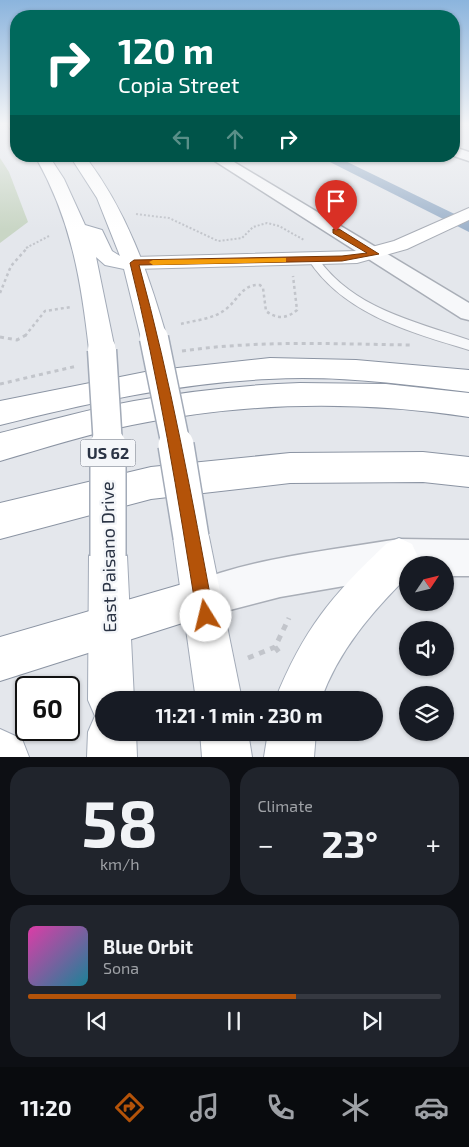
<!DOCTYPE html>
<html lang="en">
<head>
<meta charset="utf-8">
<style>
	body { margin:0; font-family:"Exo 2",sans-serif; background:#20242c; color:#f1f3f6; height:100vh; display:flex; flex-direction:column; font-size:19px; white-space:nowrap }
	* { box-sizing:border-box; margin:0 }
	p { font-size:16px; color:#9ea1a6 }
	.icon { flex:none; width:28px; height:28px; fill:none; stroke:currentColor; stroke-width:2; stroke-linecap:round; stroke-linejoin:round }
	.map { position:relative; height:757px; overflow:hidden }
	.sheet { display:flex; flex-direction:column; gap:10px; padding:10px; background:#0d0f14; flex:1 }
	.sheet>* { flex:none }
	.hud { position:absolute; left:10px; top:10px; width:450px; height:152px; border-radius:20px; box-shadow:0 1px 4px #0004; background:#00695c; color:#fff; overflow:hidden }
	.needle { width:32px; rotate:55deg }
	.controls { position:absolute; left:399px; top:556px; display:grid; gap:10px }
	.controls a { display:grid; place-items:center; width:55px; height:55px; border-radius:50%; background:#171b24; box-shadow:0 1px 4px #0004; font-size:25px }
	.speed { position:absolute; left:15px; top:676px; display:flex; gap:10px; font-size:25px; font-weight:700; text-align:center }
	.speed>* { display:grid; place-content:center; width:65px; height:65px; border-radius:50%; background:#171b24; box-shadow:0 1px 4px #0004; line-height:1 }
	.speed .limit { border:2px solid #111; border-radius:8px; background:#fff; color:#111 }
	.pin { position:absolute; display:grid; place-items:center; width:42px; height:42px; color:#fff; margin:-51px -21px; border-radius:50% 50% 50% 0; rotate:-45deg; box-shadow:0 0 5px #0007 }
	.pin .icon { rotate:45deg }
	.me { position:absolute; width:55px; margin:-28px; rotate:351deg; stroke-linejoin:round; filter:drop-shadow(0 0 4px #0008) }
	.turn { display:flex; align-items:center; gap:18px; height:105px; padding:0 25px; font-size:22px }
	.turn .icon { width:65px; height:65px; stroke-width:2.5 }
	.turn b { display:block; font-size:35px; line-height:42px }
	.lanes { display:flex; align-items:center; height:48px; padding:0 25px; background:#0003; justify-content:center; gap:25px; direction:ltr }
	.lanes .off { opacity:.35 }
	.big { font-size:38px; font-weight:700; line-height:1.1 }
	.sheet .widget { flex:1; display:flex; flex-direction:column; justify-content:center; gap:8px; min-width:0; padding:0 18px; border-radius:20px; background:#20242c }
	.sheet .dial { align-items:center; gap:0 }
	.dial b { font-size:65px; line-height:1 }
	.song { display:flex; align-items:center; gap:15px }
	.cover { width:60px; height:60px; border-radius:8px; background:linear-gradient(135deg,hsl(320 70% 55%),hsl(190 70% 35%)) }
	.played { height:5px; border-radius:2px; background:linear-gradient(90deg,#b45309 65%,#363941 65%) }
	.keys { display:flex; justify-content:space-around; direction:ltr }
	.heat { display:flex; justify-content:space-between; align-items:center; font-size:28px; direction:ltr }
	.sheet .tiles { flex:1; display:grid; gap:10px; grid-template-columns:1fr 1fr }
	.widget:last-child { grid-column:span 2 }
	.trip { position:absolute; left:95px; top:691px; width:288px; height:50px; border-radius:25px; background:#171b24; box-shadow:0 1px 4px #0004; font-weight:700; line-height:50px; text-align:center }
	.tabs { display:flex; height:80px; justify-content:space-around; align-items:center; background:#090b0e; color:#9ea1a6 }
	.tabs .icon { width:35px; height:35px }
	.tabs .active { color:#b45309 }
	.tabs b { font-size:22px; color:#f1f3f6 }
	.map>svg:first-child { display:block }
	.green { fill:#c9d6c5 }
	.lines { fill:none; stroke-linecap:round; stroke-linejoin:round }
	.canal { fill:#9fb4cc; fill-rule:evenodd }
	.service-casing { stroke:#a9aeb7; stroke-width:2 }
	.minor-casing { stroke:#a9aeb7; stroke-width:3 }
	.secondary-casing { stroke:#a9aeb7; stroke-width:2 }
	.primary-casing { stroke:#a3abb8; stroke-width:2 }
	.motorway-casing { stroke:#8b94a3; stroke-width:2 }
	.path-far3 { stroke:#c2c5cb; stroke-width:2; stroke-dasharray:2 2; stroke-linecap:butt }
	.path-far2 { stroke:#c2c5cb; stroke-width:2.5; stroke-dasharray:3 3; stroke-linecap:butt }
	.path-far1 { stroke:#c2c5cb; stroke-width:3; stroke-dasharray:4 4; stroke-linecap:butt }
	.path { stroke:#c2c5cb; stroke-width:5; stroke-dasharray:6 6; stroke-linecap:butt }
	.service { fill:#f7f8fa; fill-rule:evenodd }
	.minor { fill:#f7f8fa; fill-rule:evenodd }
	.secondary { fill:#fff; fill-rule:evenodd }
	.primary { fill:#fff; fill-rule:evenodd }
	.motorway { fill:#fff; fill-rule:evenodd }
	.primary-bridge-far1-casing { stroke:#a3abb8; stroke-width:31; stroke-linecap:butt }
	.primary-bridge-casing { stroke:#a3abb8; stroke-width:38; stroke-linecap:butt }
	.primary-bridge-far1 { stroke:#fff; stroke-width:28 }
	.primary-bridge { stroke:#fff; stroke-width:35 }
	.route { fill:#b45309; stroke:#753606 }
	.slow { fill:#f59e0b }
	.labels { text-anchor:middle; stroke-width:5; stroke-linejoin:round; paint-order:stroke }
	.shield { fill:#f4f6f9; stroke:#676e7b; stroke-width:1 }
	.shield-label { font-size:16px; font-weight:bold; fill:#2b3445 }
	.street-label { font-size:18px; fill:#2b3445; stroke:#f4f6f9 }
</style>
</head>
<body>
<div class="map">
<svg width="469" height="757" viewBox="0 0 469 757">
	<rect width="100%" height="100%" fill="#e4e7ec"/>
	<path class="green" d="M0 158 9 172 28 222 0 243Z"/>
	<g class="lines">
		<path class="canal" d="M318 156H335L469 221V232Z"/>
		<g class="service-casing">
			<path id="service" d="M313 256 317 257C352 308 413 321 469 340V350C410 332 343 314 308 259Z"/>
		</g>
		<g class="minor-casing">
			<g id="minor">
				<path d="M454 147 469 152V161L454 156Z"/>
				<path d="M207 156H224L469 303V320L461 318Z"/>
				<path d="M399 539 469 540V576H445V565H408V575L280 597 203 617 189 612 184 598 189 584C252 558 332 550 399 539Z"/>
			</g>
		</g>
		<g class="secondary-casing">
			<path id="secondary" d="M469 208V220L407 249 357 263 134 269 127 267 124 263 127 259 134 257 357 251 394 241Z"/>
		</g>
		<g class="primary-casing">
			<g id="primary">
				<path d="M6 123H16V131L11 130Z"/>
				<path d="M35 156H49L64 179 85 225 102 230 112 251 120 256 97 198 70 156H85C127 211 148 272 167 338L163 344 154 347 145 344 141 338 124 269 105 265 96 257 115 350 111 357 102 359 93 357 89 350C81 279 71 219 35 156Z"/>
				<path d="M191 519 204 524 209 537 242 700H196L173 537 178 524Z"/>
				<path d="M108 537 121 543 127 556 134 700H104V732H136L137 757H87L88 732 95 716 88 700 89 556 95 543Z"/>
				<path d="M399 538 412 544 418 557 415 565H408V576C372 612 338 651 321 700H275C303 630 332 595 386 544Z"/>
				<path d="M0 729 22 739 29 757H0Z"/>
				<path d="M200 732H248L252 757H202Z"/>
				<path d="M268 732H316L314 757H264Z"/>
			</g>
		</g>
		<g class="motorway-casing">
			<g id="motorway">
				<path d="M270 358 356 360 469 370V392C403 384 336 375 269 379 178 383 88 403 0 425V401L150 371Z"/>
				<path d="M300 383 386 384 469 393V417C356 400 244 402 132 425 88 434 44 448 0 461V433C44 422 89 409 134 401 189 391 244 385 300 383Z"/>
				<path d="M423 452 469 457V487L423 482 290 483 151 499 0 539V503L151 467 290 453Z"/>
				<path d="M203 578 217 584 223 598 217 612 0 681V637Z"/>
			</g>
		</g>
		<g class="path-far3">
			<path d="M136 214 169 218 218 241 242 238 253 227 267 223 279 226 304 240"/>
			<path d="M26 248 49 236"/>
		</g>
		<g class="path-far2">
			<path d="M0 293 11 266 28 247"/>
			<path d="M181 324C196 320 214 319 226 309 239 299 242 284 260 285L263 288 266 311C276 319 287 319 297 310L293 276"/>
			<path d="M25 336 45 311 71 307"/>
		</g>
		<g class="path-far1">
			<path d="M0 337 17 340 26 335"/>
			<path d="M182 351C258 340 335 344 411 345"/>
			<path d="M0 384 77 366"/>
		</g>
		<g class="path">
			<path d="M275 647 282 656"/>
			<path d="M248 658 275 647 289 618"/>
			<path d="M41 680 43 688"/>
		</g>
		<use href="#service" class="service"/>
		<use href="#minor" class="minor"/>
		<use href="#secondary" class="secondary"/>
		<use href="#primary" class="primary"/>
		<use href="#motorway" class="motorway"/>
		<g class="primary-bridge-far1-casing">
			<g id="primary-bridge-far1">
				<path d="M154 338 176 446"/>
				<path d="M102 350 108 446"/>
			</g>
		</g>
		<g class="primary-bridge-casing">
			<g id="primary-bridge">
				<path d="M108 445V556"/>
				<path d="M176 445 191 537"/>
			</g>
		</g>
		<use href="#primary-bridge-far1" class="primary-bridge-far1"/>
		<use href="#primary-bridge" class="primary-bridge"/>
	</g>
	<linearGradient id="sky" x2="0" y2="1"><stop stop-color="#8bb4dd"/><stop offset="0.54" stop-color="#f3f4f6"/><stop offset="1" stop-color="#f3f4f6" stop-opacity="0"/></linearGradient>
	<rect width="469" height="229" fill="url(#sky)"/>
	<path class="route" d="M333 229H339L379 254 342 261 139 265C171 381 192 498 214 616L212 622 206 624 200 622 197 616C178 497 159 379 130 263L134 260 342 256 367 253 333 233Z"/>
	<path class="slow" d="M283 258H286V262L153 265 149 262 153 260Z"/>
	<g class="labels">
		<rect class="shield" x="80.5" y="439.5" width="55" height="27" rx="4"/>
		<g class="shield-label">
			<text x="108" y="459">US 62</text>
		</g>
		<g class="street-label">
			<text transform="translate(109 557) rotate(-91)" y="6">East Paisano Drive</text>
		</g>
	</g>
</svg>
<div class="controls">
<a><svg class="needle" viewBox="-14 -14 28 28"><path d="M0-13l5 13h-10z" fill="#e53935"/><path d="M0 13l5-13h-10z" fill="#9ea1a6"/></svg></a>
<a><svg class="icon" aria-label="sound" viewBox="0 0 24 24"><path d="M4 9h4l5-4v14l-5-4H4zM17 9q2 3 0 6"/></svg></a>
<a><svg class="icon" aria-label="layers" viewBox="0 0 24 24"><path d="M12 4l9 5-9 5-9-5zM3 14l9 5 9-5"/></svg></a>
</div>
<div class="speed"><div class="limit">60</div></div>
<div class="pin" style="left:336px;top:231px;background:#d93025"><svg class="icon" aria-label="arrive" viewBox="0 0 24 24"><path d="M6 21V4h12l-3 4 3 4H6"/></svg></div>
<svg class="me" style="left:206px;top:616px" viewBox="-20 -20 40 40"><circle r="19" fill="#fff"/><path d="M0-13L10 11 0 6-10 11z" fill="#b45309"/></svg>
<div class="trip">11:21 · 1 min · 230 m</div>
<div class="hud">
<div class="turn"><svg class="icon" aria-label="right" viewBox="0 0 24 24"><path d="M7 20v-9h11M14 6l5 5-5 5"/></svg><div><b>120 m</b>Copia Street</div></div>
<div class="lanes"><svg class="icon off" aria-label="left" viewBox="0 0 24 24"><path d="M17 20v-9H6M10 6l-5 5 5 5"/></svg><svg class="icon off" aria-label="ahead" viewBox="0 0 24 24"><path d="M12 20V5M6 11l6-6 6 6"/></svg><svg class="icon" aria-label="right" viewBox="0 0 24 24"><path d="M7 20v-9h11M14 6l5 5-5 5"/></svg></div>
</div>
</div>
<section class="sheet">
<div class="tiles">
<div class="widget dial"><b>58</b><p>km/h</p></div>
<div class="widget"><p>Climate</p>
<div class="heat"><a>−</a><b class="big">23°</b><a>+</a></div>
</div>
<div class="widget">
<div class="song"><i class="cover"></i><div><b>Blue Orbit</b><p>Sona</p></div></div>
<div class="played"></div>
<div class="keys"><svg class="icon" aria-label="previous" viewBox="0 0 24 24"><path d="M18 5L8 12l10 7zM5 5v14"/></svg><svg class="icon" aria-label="pause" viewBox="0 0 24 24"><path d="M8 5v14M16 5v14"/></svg><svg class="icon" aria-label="next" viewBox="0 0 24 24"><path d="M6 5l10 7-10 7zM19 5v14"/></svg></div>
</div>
</div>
</section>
<nav class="tabs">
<b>11:20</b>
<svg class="icon active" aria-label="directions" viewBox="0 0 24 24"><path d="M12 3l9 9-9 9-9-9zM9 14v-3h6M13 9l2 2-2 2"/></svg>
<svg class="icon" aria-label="music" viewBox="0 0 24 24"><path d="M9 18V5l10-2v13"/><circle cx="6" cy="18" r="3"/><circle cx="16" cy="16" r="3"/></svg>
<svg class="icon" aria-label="phone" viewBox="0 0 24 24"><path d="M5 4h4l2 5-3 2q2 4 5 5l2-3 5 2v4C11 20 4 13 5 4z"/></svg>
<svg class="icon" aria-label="climate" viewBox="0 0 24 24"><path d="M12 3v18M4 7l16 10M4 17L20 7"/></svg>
<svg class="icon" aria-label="car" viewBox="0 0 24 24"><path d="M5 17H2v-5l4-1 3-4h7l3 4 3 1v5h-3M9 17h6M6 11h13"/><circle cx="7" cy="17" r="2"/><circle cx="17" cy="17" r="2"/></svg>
</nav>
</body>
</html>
